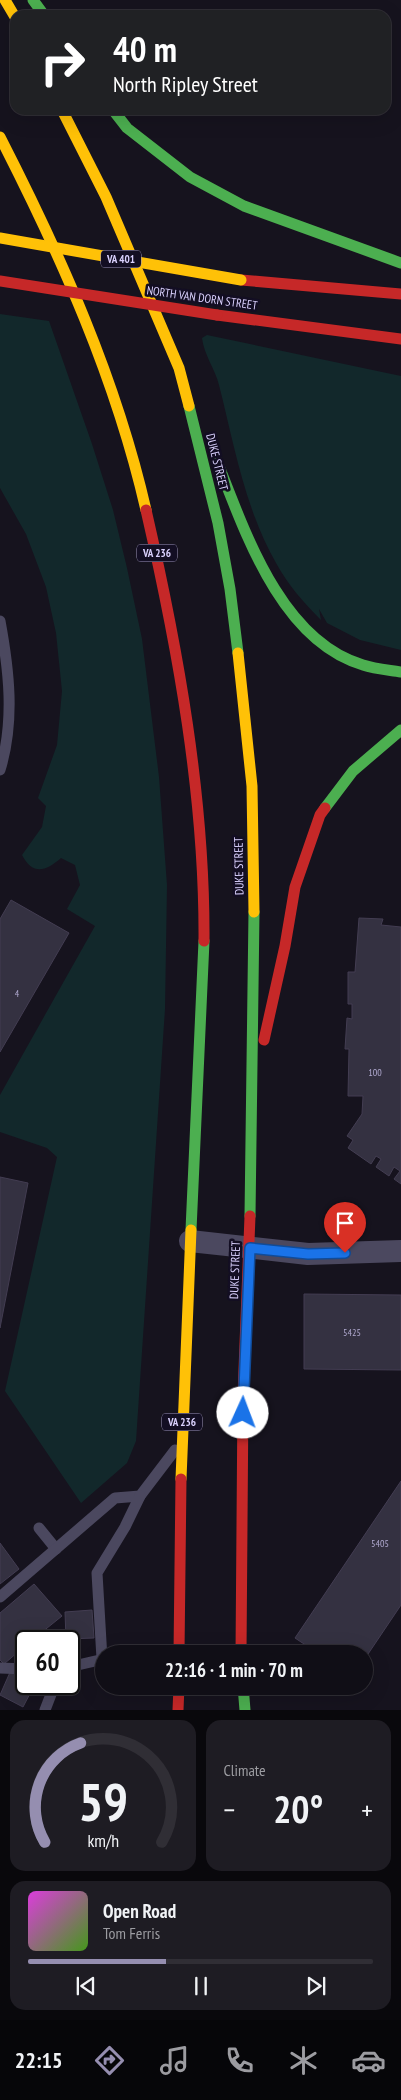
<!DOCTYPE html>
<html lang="en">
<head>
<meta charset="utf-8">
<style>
	body { margin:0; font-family:"PT Sans Narrow",sans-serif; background:#1e1c23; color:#f1f3f6; height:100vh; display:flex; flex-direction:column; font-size:19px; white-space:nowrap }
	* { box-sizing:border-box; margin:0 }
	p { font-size:16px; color:#9c9ca1 }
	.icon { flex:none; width:28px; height:28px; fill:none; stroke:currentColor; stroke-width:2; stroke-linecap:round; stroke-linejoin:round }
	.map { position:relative; height:1710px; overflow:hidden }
	.panel { display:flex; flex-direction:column; gap:10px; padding:10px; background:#09080c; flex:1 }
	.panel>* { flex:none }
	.hud { position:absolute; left:10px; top:10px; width:381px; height:105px; border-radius:15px; box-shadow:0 5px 20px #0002,0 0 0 1px #302e35; background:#202124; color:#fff; overflow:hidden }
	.speed { position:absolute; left:15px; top:1630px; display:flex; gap:10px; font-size:25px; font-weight:700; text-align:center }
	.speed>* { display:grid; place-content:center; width:65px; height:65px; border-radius:50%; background:#100e16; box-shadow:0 5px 20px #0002,0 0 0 1px #302e35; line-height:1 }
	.speed .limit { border:2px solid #111; border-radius:8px; background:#fff; color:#111 }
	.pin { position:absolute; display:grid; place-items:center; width:42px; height:42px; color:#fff; margin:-51px -21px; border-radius:50% 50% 50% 0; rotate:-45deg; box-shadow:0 0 5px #0007 }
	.pin .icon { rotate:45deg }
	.me { position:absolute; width:55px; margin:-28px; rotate:2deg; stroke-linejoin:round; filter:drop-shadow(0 0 4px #0008) }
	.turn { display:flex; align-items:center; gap:18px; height:105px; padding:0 20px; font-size:22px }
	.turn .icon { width:65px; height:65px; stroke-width:2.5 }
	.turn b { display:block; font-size:35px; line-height:42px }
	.big { font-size:38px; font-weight:700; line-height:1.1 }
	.panel .card { flex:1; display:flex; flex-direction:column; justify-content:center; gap:8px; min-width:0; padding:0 18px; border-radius:15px; background:#1e1c23 }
	.panel .dial { align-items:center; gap:0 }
	.dial svg { height:130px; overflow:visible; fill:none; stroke:#302e35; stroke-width:7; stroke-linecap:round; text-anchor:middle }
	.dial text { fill:#f1f3f6; stroke:none }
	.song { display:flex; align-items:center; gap:15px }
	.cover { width:60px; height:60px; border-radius:8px; background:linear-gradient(135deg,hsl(300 70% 55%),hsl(100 70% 35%)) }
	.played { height:5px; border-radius:2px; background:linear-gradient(90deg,#958eb0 40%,#302e35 40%) }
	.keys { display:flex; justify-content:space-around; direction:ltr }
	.heat { display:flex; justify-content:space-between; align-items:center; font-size:28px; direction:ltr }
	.panel .tiles { flex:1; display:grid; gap:10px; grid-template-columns:1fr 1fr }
	.card:last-child { grid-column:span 2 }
	.trip { position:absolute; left:95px; top:1645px; width:278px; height:50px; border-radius:25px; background:#100e16; box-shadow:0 5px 20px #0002,0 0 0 1px #302e35; font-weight:700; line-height:50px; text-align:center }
	.tabs { display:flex; height:80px; justify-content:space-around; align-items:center; background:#060609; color:#9c9ca1 }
	.tabs .icon { width:35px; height:35px }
	.tabs .selected { color:#958eb0 }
	.tabs b { font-size:22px; color:#f1f3f6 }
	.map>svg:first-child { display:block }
	.green { fill:#12282b }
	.building { fill:#343141; stroke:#433d52 }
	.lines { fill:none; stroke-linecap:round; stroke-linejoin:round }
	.lane { stroke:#4b485f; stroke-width:11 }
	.street { stroke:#4b485f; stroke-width:22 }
	.fast { stroke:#4caf50; stroke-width:11 }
	.slow { stroke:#ffc107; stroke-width:11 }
	.jam { stroke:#c62828; stroke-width:11 }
	.slow-bridge { stroke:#ffc107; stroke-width:11 }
	.jam-bridge { stroke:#c62828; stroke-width:11 }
	.route-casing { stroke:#114b97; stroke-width:12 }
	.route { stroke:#1a73e8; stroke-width:9 }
	.labels { text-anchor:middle; stroke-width:5; stroke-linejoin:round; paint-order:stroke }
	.number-label { font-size:10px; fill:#b0a9cf }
	.shield { fill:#130e23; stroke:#9e96bc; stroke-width:1 }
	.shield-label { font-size:11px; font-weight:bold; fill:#dad1fe }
	.street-label { font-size:12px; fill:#dad1fe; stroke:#130e23 }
</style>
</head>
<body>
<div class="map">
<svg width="401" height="1710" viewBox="0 0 401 1710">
	<rect width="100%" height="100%" fill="#16131e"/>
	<g class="green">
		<path d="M0 314 49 321 92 444 113 510 127 568 142 639 159 777 167 885 165 1009 136 1441 127 1463 81 1503 5 1391 57 1157 47 1148 0 1132V1095L95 926 67 909 80 885 75 865 61 858C46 871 33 876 22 855L42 827 46 806 38 798 57 745 62 691 56 633 46 587 26 534 0 488Z"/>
		<path d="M207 335 401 376V650L360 640 327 623 319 609 321 620C304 603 288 585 276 563 245 509 234 444 219 385 215 369 204 355 202 338Z"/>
	</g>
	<g class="building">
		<path d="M11 900 69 933 0 1052V919Z"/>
		<path d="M359 918 383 919 381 925 401 927V1184L394 1179 400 1171 394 1167 389 1176 376 1167 381 1159 376 1156 371 1164 348 1148 353 1140 347 1136 362 1114 363 1096H348L349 1049H345L347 1018 352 1019V1004H348V972H355Z"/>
		<path d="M0 1177 28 1183 0 1328Z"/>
		<path d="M304 1294 401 1295V1370L304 1369Z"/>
		<path d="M401 1481V1605L364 1660V1654H319L295 1638Z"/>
		<path d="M0 1543 19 1569 0 1584Z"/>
		<path d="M34 1584 62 1616 31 1641H26V1645L4 1664 0 1660V1613Z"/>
		<path d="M92 1610 94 1638 66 1639 65 1612Z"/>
		<path d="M11 1670 26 1677V1684H35L23 1707 0 1695Z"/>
	</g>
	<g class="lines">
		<g class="lane">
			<path d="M0 621C9 670 15 721 0 770"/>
			<path d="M39 1528 56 1549"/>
			<path d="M0 1597 115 1498 140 1496 175 1450"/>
			<path d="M102 1659 97 1573 125 1527 140 1496"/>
			<path d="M69 1667 104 1659"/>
			<path d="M0 1668 26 1669"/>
			<path d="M45 1710 55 1684"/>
		</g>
		<path class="street" d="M190 1241 308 1254 401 1251"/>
		<g class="fast">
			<path d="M33 0 44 15"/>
			<path d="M113 110 127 128 190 177 244 206 401 263"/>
			<path d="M189 406 218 523 230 589 238 653"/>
			<path d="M217 461C245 532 281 641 363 665 375 669 389 670 401 672"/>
			<path d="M325 808 353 771 401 730"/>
			<path d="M250 1216 254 912"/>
			<path d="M191 1230 204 941"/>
			<path d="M243 1686 245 1710"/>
		</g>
		<g class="slow">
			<path d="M5 0 15 17"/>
			<path d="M62 110 106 197 179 368 189 406"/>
			<path d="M0 137C61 256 116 379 146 510"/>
			<path d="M238 653 252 786 254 912"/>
			<path d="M181 1479 191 1230"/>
		</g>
		<g class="jam">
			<path d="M241 280 401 294"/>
			<path d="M217 315 401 339"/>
			<path d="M146 510C178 649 205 798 204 941"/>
			<path d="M264 1040 285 946 295 887 320 815 325 808"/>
			<path d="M179 1654 181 1479"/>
			<path d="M241 1654 243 1395 250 1216"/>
			<path d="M178 1710 179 1686"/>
		</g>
		<path class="slow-bridge" d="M0 238 241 280"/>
		<path class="jam-bridge" d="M0 281 217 315"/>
	</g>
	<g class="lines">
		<g class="route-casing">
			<path id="route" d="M243 1413 250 1248 308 1254 345 1253"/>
		</g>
		<use href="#route" class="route"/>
	</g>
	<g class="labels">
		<g class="number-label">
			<text x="17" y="997">4</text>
			<text x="375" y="1076">100</text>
			<text x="352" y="1336">5425</text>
			<text x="380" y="1547">5405</text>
		</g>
		<g class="shield">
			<rect x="101" y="250.5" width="40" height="17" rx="4"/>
			<rect x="137" y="544.5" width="40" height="17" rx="4"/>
			<rect x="162" y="1413.5" width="40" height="17" rx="4"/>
		</g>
		<g class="shield-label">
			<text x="121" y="263">VA 401</text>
			<text x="157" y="557">VA 236</text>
			<text x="182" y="1426">VA 236</text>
		</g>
		<g class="street-label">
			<text transform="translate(202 298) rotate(8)" y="4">NORTH VAN DORN STREET</text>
			<text transform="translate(217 462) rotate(76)" y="4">DUKE STREET</text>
			<text transform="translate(239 866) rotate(-91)" y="4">DUKE STREET</text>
			<text transform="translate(235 1270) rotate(-88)" y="4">DUKE STREET</text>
		</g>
	</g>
</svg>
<div class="speed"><div class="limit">60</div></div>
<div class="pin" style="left:345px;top:1253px;background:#d93025"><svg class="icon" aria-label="arrive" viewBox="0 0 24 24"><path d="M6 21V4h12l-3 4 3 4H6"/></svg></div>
<svg class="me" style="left:243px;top:1413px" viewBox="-20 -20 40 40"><circle r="19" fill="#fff"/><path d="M0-13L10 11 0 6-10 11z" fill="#1a73e8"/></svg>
<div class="trip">22:16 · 1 min · 70 m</div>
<div class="hud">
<div class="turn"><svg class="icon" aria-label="right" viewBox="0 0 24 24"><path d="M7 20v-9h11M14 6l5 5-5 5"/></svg><div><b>40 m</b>North Ripley Street</div></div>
</div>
</div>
<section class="panel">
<div class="tiles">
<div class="card dial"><svg viewBox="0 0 100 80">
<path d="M14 69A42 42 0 1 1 86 69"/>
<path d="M14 69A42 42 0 0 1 36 8" stroke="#958eb0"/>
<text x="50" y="56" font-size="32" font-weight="700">59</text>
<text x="50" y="72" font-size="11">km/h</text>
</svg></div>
<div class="card"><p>Climate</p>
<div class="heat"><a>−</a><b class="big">20°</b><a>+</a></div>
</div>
<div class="card">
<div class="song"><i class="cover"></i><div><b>Open Road</b><p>Tom Ferris</p></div></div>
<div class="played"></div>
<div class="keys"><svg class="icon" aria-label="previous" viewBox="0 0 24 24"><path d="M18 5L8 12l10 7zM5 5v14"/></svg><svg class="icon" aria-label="pause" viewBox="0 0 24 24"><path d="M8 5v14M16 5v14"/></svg><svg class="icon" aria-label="next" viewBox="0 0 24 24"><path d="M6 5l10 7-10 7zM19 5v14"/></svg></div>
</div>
</div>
</section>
<nav class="tabs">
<b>22:15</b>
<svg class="icon selected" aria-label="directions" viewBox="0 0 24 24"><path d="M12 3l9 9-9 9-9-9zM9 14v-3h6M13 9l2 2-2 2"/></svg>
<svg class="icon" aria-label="music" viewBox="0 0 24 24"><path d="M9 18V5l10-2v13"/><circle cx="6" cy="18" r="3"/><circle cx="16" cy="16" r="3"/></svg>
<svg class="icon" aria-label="phone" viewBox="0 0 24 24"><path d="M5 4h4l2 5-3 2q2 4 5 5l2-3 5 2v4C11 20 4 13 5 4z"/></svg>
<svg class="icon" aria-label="climate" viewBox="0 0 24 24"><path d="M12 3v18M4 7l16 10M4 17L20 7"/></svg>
<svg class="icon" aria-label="car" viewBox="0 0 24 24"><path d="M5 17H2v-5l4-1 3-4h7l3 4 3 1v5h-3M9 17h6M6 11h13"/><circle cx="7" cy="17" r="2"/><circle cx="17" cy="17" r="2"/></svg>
</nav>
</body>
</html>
